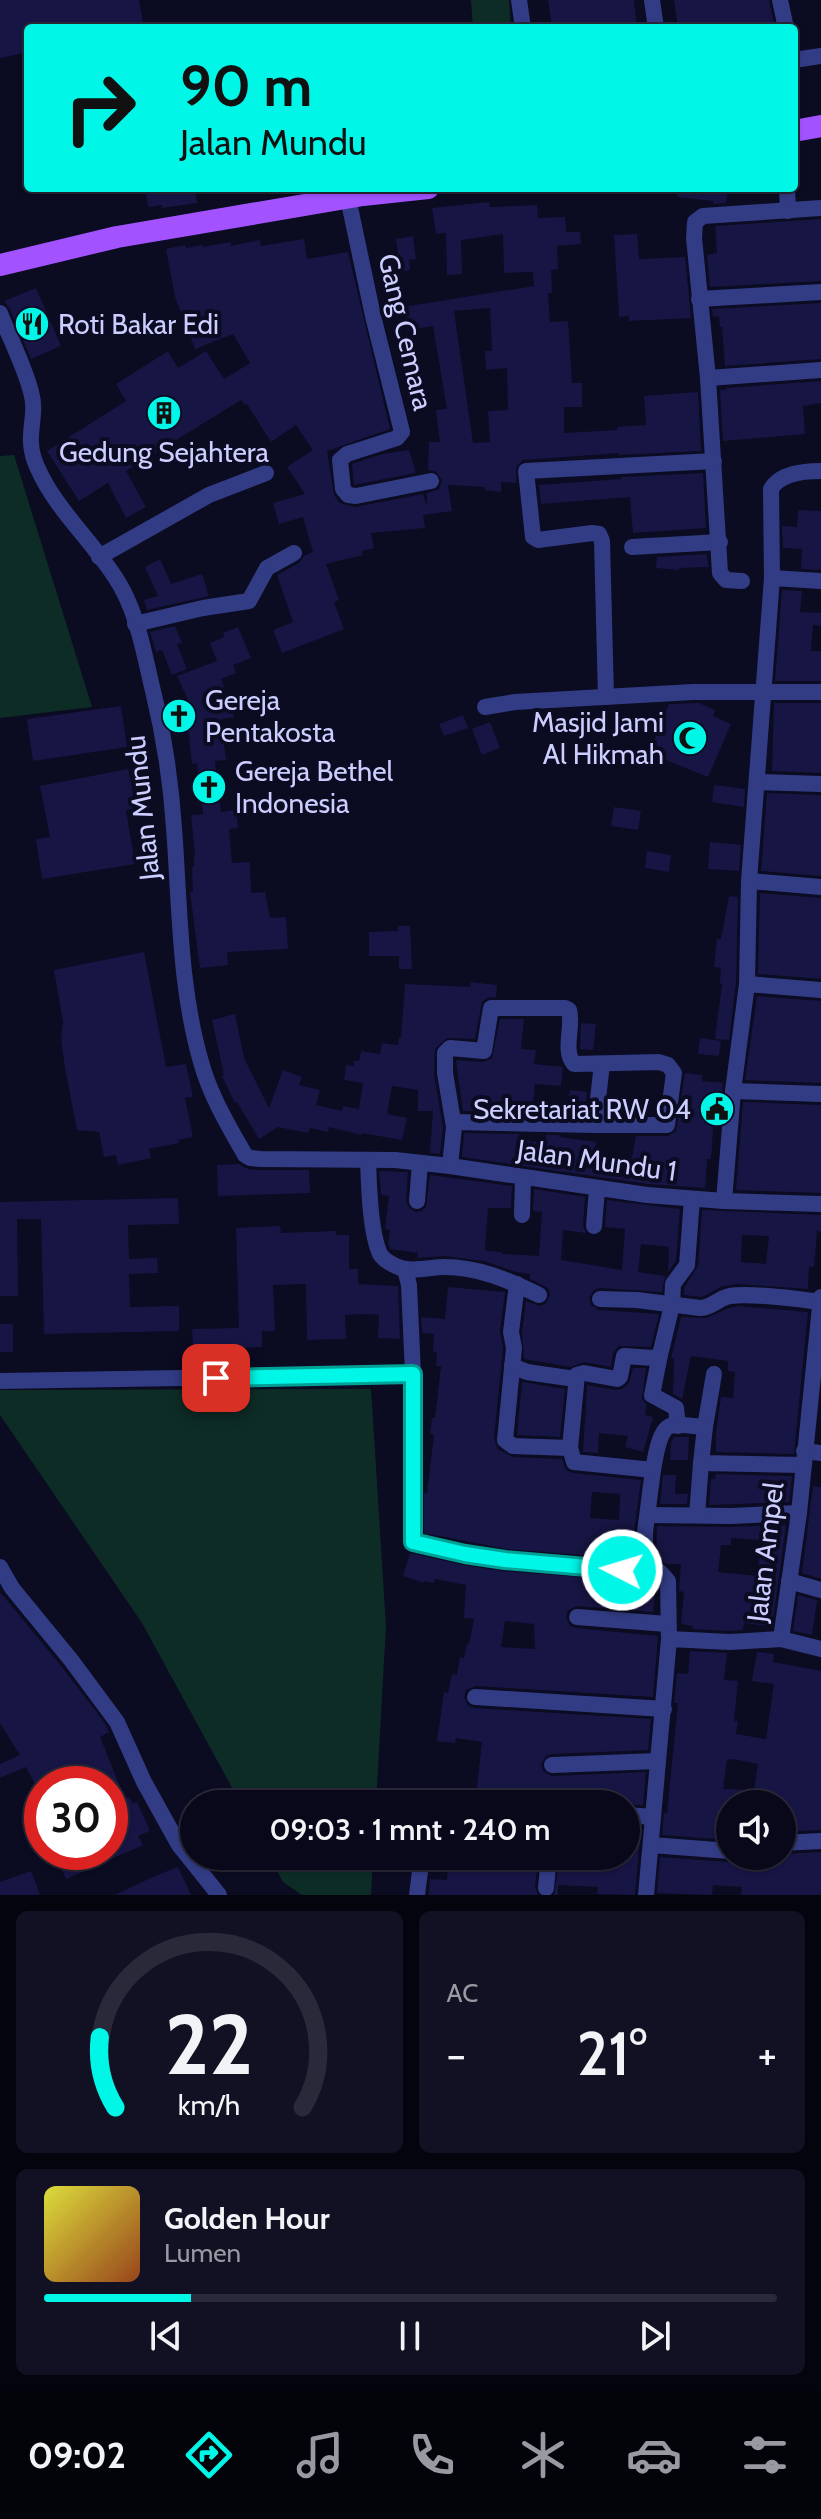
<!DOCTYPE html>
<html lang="id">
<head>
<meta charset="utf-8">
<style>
	body { margin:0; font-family:Cabin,sans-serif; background:#111123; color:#f1f3f6; height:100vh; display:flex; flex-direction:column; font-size:30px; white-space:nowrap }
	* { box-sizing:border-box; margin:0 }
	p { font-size:26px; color:#989aa2 }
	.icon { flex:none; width:44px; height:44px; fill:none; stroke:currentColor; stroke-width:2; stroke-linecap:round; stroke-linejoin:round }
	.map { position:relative; height:1895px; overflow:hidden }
	.panel { display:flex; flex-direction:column; gap:16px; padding:16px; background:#04040e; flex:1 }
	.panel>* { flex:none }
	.banner { position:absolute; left:24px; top:24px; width:774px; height:168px; border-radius:8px; box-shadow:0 2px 6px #0004,0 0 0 2px #292939; background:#00f7e7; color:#111; overflow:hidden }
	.fabs { position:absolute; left:716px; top:1790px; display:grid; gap:16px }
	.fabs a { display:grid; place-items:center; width:80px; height:80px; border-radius:50%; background:#08081a; box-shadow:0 2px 6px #0004,0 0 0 2px #292939; font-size:40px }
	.speed { position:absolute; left:24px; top:1766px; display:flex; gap:16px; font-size:40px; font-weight:700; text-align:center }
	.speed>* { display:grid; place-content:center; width:104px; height:104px; border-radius:50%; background:#08081a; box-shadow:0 2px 6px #0004,0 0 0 2px #292939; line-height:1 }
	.speed .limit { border:12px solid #d22; background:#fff; color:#111 }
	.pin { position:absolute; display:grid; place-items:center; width:68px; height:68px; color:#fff; margin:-34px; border-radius:16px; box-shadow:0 4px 12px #0006 }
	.me { position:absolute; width:88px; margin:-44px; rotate:275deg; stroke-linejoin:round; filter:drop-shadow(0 0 6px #0008) }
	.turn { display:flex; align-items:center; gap:28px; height:168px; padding:0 24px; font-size:36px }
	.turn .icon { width:104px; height:104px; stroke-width:2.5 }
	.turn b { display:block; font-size:56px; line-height:68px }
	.big { font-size:60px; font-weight:600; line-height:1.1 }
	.panel .tile { flex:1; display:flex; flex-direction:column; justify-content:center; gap:12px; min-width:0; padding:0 28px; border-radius:12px; background:#111123 }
	.panel .dial { align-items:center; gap:0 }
	.dial svg { height:208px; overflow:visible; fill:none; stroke:#292939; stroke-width:7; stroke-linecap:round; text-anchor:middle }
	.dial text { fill:#f1f3f6; stroke:none }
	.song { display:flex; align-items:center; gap:24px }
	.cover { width:96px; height:96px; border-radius:12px; background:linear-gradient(135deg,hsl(60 70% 55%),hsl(20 70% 35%)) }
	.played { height:8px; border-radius:4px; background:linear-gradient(90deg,#00f7e7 20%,#292939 20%) }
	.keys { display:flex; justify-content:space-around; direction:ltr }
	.heat { display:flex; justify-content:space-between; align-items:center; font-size:44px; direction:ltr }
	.panel .tiles { flex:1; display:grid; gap:16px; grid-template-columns:1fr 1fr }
	.tile:last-child { grid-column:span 2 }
	.trip { position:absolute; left:180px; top:1790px; width:460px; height:80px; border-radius:40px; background:#08081a; box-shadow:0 2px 6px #0004,0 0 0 2px #292939; font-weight:600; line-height:80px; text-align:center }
	.dock { display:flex; height:128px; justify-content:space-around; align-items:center; background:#03030a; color:#989aa2 }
	.dock .icon { width:56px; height:56px }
	.dock .selected { color:#00f7e7 }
	.dock b { font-size:36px; color:#f1f3f6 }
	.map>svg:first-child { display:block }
	.green { fill:#0e2c26 }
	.building { fill:#171544; fill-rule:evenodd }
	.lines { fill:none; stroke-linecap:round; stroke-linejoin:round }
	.minor { stroke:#323c85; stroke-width:16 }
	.major { stroke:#a253ff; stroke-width:22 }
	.route-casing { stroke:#00a196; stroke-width:20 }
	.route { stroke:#00f7e7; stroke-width:14 }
	.labels { text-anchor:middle; stroke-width:8; stroke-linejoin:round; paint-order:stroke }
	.poi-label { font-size:28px; fill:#ccceff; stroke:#0b0b22; text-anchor:start }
	.street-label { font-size:28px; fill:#ccceff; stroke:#0b0b22 }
</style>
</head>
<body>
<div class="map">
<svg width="821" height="1895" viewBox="0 0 821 1895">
	<rect width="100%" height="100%" fill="#0b0b22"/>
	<g class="green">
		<path d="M471 0H509L511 28H473Z"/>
		<path d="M14 455 92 707 0 718V456Z"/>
		<path d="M371 1389 386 1626 376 1804H241L142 1623 0 1415V1390Z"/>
		<path d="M269 1856H373L371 1895H302L283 1882Z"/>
	</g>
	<g class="building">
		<path d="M0 0H139L144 28H28V52L0 58Z"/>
		<path d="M548 0H634L637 28H552Z"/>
		<path d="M674 0H769L775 28H678Z"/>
		<path d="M145 188H195L197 203 162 208V205L148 207Z"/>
		<path d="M677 188H728L726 203 714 204 713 201 677 197Z"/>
		<path d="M489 202 490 207 537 205 538 218 565 217 566 232H580L581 244 557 246 558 269 551 270 552 293H548L550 322 568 321 572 383H582V407H564V433L618 430 617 427 646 425 644 396 698 392 701 451 619 455V453L523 460 516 467V483L501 482V492L485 490V487L448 485 452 511 423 515 425 528 371 533 374 548 362 551 363 555 326 564 339 600 334 602 344 629 282 653 273 630 293 622 277 575 299 563 304 556 313 552 303 517 279 524 273 503 305 494 287 467 313 450 296 425 271 442 247 404 245 405 241 400 126 471 146 507 126 518 108 483 79 501 47 451 126 401 116 384 168 351 178 368 206 351 224 379 250 363 233 334 195 349 175 297 166 249 185 245 186 248 202 245 203 247 231 242V246L260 240 261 246 304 239 307 259 348 252 390 429 327 451 334 495 340 503 355 507 423 494 427 506V493L439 489 442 480 435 471 428 470 429 442H440L436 410 447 409 433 326 407 330 403 307 534 286 533 272 504 273 503 234 461 240 462 274 447 275 446 233 436 234 432 208ZM490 308 492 351H485L486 370 507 368 508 410 488 411 490 442 473 443 454 311Z"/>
		<path d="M821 219V281L710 287 707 255 717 253 715 226Z"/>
		<path d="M637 234 639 259 685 257 691 318 629 321V316L619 317 614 235Z"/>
		<path d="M413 236 416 259 409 260 410 270 394 273 390 254 398 253 396 239Z"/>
		<path d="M36 288 61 346 31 359 10 309 4 301Z"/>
		<path d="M821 303V359L725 366 722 327H720L719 316 713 317 712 309Z"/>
		<path d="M821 381V403L803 406 805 434 723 441 720 390H726V388Z"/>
		<path d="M409 450 416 473 354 485 352 464 382 454Z"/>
		<path d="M703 473 706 528 633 533 630 497 541 504 539 485 621 479V477Z"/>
		<path d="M798 510 821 511V570L801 569 802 549 783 548 782 526 797 527Z"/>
		<path d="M706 554 709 567 679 568V570L656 568 657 557Z"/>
		<path d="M160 559 171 584 202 574 209 596 147 610 144 600 158 596 145 567Z"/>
		<path d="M782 590 802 591 800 612 821 613V626L813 625 811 651H821V681H775Z"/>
		<path d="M175 626 182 643 177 644 187 669 172 675 162 650 156 652 150 632Z"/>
		<path d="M238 627 251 658 233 665 236 673 221 679 232 706 234 717 221 719 226 760 215 761 221 812 236 810 238 828 229 829 232 863 250 862 251 893 265 892 270 918 286 917 288 949 227 952 228 965 200 968 190 892H193L192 867H194V856H195L191 815 203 814 197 763 192 764 188 727 173 730 169 705 189 702 177 676 217 661 210 643 224 637 223 633Z"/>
		<path d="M699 703 715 710 713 716 731 724 708 777 649 753 669 704Z"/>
		<path d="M774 703H821V773L772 771Z"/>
		<path d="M121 706 127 747 33 761 27 719Z"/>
		<path d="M463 715 468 728 444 736 439 724Z"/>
		<path d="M490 722 500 748 482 755 472 729Z"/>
		<path d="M128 769 136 808 126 810 135 864 42 879 36 839 50 837 40 786Z"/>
		<path d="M714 785 745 789 744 807 712 802Z"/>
		<path d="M767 793 821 795V876L761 871Z"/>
		<path d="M614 807 641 811 638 830 611 826Z"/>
		<path d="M710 842 741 845 739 871 708 869Z"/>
		<path d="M647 851 671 855 669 872 645 868Z"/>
		<path d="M760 893 821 898V979L758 974Z"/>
		<path d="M729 896 738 897 736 983 729 1040 715 1039 722 984H720L721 968 714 967 717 939H721Z"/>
		<path d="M398 926H410L412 969H399V956H369V932L398 931Z"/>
		<path d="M144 952 166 1067 186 1064 193 1097 185 1098 193 1137 178 1140 179 1143 149 1149 151 1158 118 1165 116 1155 104 1157 99 1132 77 1130 65 1068 61 1040 63 1022 54 970Z"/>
		<path d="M471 982 497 985 496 997 487 998 482 1002 475 1039 447 1038 435 1049 434 1075 443 1127 440 1154 430 1153 433 1111H418V1090L392 1086 387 1114 407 1118 402 1140 362 1133V1135L329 1127 328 1132 310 1128 308 1133 278 1127 259 1139 237 1102 235 1103 222 1076 224 1075 212 1020 235 1014 244 1058 269 1108 283 1070 302 1077 299 1085 320 1090 316 1105 342 1111 343 1106 359 1109 363 1083 344 1080 346 1065 354 1066V1061H359L361 1051 380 1054 382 1043 398 1045 399 1037 401 1038 405 984 470 987Z"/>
		<path d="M757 996 821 1001V1083L745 1080Z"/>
		<path d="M500 1019H524L521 1049 536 1050 534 1064 563 1067 561 1086 535 1084 533 1104 511 1102V1112L463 1111 456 1060 483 1062 492 1058Z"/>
		<path d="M581 1023 596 1024 593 1050 580 1049Z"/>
		<path d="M700 1038 721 1041 719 1056 698 1054Z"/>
		<path d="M685 1073 702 1075V1081L723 1083 720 1117 714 1116 711 1159H707L705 1188 648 1184 462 1157 464 1133 519 1134V1140L545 1143 546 1135H559V1137L596 1142 594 1154 632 1158 636 1136H668L676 1131Z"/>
		<path d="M570 1090 587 1092 585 1112 567 1110Z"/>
		<path d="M743 1102 821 1105V1193L736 1190Z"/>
		<path d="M239 1164 248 1169 260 1170H309L310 1193 218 1196 217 1165Z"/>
		<path d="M379 1171 408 1172 406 1201 408 1206 415 1212 421 1211 426 1207 430 1175 512 1186 511 1208H488L485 1251 502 1252V1254L539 1256 542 1212 533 1211 534 1189 585 1197 583 1225 586 1233 563 1230 561 1260 622 1270 625 1229 605 1227 607 1200 680 1209 676 1261 668 1272 669 1247 641 1244 638 1272 665 1276 662 1292 600 1288 594 1290 589 1298 591 1305 599 1310 659 1314 651 1347 619 1346 613 1353 611 1367 585 1362 570 1367 524 1359 522 1332 526 1301 539 1306 545 1304 550 1295 548 1288 530 1279V1274L516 1272 484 1261 444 1256 417 1258 418 1253 390 1249 388 1244 390 1230 385 1229 389 1196 381 1195Z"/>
		<path d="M178 1198 179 1224 128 1225 129 1259 157 1258 158 1273 129 1274 130 1307 179 1306V1331L44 1334 41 1219H17L18 1296H0V1202Z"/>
		<path d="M702 1210 821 1215V1232L817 1231 814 1267 809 1266 808 1289 738 1284 723 1286 702 1297 684 1295V1288L698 1266ZM742 1235 769 1236 766 1264 741 1262Z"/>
		<path d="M280 1226 281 1233 336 1231V1235H349V1269H358V1284L398 1286 400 1339 378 1338 379 1315 366 1314 345 1315 346 1339 307 1340 306 1284 273 1285 275 1331H262V1347L234 1348V1345L193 1346 192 1329 239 1328 236 1228Z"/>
		<path d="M448 1287 505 1292 500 1331 503 1348 494 1439 498 1449 513 1457 562 1459 566 1470 573 1473 641 1480 634 1531V1559L506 1549 424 1533V1493H427L430 1468 434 1435 430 1434 432 1418H435L441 1366H436L437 1352H433L434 1334 422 1333 421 1317 445 1319ZM592 1492 620 1494 619 1520 590 1518Z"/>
		<path d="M739 1306 808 1312 794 1454 716 1452V1431L721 1397 733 1398 735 1372 728 1371V1361L691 1356 682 1399 673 1394 674 1358H671L681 1317 706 1318 729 1308Z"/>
		<rect x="0" y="1324" width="13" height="28"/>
		<path d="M633 1368H646L642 1399 647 1405 645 1415 653 1417 643 1452 625 1447 628 1436 599 1433 598 1453 583 1452 587 1385 615 1390 622 1389 629 1383Z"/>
		<path d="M522 1382 565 1389 560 1437 517 1435Z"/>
		<path d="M674 1437H689L688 1460H670L671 1442Z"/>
		<path d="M716 1474 792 1476 789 1502 709 1505 711 1479H715Z"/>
		<path d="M663 1475H676L675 1494H688L687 1504H660Z"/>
		<path d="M813 1486 821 1487V1579L802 1573Z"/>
		<path d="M786 1525 772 1627 744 1623 743 1630 729 1631 692 1629 693 1626 681 1624 684 1592 679 1591 681 1564H668L656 1561 657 1526 731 1527ZM731 1538 762 1540 757 1576 718 1572 721 1545H731Z"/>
		<path d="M410 1553 463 1565 503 1571 634 1581 633 1592 655 1594 653 1612 577 1606 568 1610 566 1617 570 1626 576 1628 658 1636 653 1697 476 1686 466 1690 464 1697 468 1706 474 1708 651 1719 648 1750 552 1754 546 1756 541 1765 543 1771 552 1776 646 1772 643 1805 475 1804 482 1742 456 1738 455 1743 437 1741 444 1692 448 1693 452 1674 457 1675 460 1657 464 1658 467 1644H469L474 1619 464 1618 466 1585 435 1579 434 1583 424 1581V1583L403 1576ZM505 1621 534 1624 535 1649 501 1647Z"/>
		<path d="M0 1592 62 1667 104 1722 109 1732 100 1737 125 1799 129 1797 133 1804 137 1802 150 1831 138 1836 143 1845 66 1879 54 1852H110V1784H35L26 1767 0 1778V1764L20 1755 0 1723Z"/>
		<path d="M798 1595 820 1601H817L812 1635 793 1631Z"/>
		<path d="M690 1651 727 1653 724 1680 738 1681 734 1721H738L736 1734 766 1739 774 1684 752 1681 757 1652 774 1654 773 1662 821 1671V1830L782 1832V1804H730V1840L662 1835 664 1813H667L678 1703H674L677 1673 688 1674ZM733 1759 758 1764 754 1790 723 1789 727 1760Z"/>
		<path d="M626 1826 641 1827 635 1895 597 1894 598 1887 558 1885V1895H554L560 1856H626Z"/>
		<path d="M821 1852V1895H741L742 1887 713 1885 712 1895 657 1893 660 1857 729 1862 735 1860 740 1856H782V1854Z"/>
		<path d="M449 1856H538L535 1887 538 1895H429L430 1879 447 1880Z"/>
		<path d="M178 1867 191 1895H115L155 1876Z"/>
		<path d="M31 1871 40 1895H0V1882Z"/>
	</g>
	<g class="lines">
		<g class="minor">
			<path d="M519 0 523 28"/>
			<path d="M652 0 656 28"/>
			<path d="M780 0 786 28"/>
			<path d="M794 60 821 56"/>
			<path d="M787 188 788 211"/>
			<path d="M348 198 373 316 402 432 397 438 347 454 340 460 343 489 348 495 356 496 431 481"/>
			<path d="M699 299 821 292"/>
			<path d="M0 313C10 339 24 365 31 392 39 419 22 436 38 469 56 509 91 540 115 577 137 609 144 654 153 691 164 736 171 782 174 828 180 906 179 986 201 1062 210 1095 228 1125 245 1155L250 1158 261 1159 395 1160 450 1166 647 1195 724 1201 821 1204"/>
			<path d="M708 378 821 370"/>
			<path d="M632 547 720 542"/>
			<path d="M99 557 209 495 266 473"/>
			<path d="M772 578 821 581"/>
			<path d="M742 581 726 580 720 573 708 378 694 238 695 222 703 216 821 208"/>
			<path d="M135 624 203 608 249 601 267 568 294 553"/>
			<path d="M606 697 602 541 599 534 592 533 538 540 533 537 526 471 714 461"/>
			<path d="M485 707 515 702 693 692H821"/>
			<path d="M758 782 821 784"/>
			<path d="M749 881 821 887"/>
			<path d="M747 984 821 990"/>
			<path d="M733 1091 821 1094"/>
			<path d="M454 1122 595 1125"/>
			<path d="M368 1161C369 1185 370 1232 380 1254 384 1261 398 1268 406 1269 418 1271 432 1267 444 1267 479 1267 508 1280 539 1295"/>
			<path d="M450 1166 454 1127 445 1073V1053L450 1048 484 1051 491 1008H565L569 1010C574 1026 562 1050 574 1064L659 1062 668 1065 674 1073 667 1125H595L602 1064"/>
			<path d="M417 1201 420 1163"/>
			<path d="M724 1201 733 1091 747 984 749 881 772 578 771 489C780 473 804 471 821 471"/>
			<path d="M522 1215 523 1177"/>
			<path d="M594 1226 597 1189"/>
			<path d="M405 1269 409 1285 413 1374V1542L465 1554 505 1560 660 1572 668 1581 669 1639"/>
			<path d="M517 1284 511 1332 514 1348 505 1440 513 1446 570 1448 577 1375 584 1373 617 1379 620 1377 624 1356 654 1358 660 1355 672 1305 673 1284 687 1265 692 1199"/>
			<path d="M600 1299 637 1300 700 1308C712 1308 718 1298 730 1296 750 1293 799 1299 820 1302"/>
			<path d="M660 1355 652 1395 676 1408 678 1426"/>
			<path d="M512 1366 527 1372 575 1379"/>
			<path d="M0 1381 413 1374"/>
			<path d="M705 1427 714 1374"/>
			<path d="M570 1448 574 1462 653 1470 645 1532V1570"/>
			<path d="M804 1451 821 1453"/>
			<path d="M653 1470C655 1459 659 1430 670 1426 679 1423 696 1427 705 1427L701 1463 802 1465"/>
			<path d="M648 1515 731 1516 799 1513"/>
			<path d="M697 1515 701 1463"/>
			<path d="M0 1567 12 1588 71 1660 117 1722 144 1782 179 1845 219 1895"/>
			<path d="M789 1581 821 1590"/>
			<path d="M577 1617 667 1624"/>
			<path d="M781 1639 799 1513 821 1297"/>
			<path d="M475 1697 664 1709"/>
			<path d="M552 1765 658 1761"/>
			<path d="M626 1815 653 1817"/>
			<path d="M782 1843 821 1841"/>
			<path d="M651 1845 730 1851"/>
			<path d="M546 1888 549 1856"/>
			<path d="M417 1895 422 1856"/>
			<path d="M646 1895 669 1639 730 1642 781 1639 821 1649"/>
		</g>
		<g class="major">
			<path d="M794 131 821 126"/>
			<path d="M0 265 117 237 363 195 428 188"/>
		</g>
	</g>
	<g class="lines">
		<g class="route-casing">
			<path id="route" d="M216 1378 413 1374V1542L465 1554 505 1560 622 1570"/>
		</g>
		<use href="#route" class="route"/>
	</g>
	<defs>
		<g id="restaurant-disc" transform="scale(1.8)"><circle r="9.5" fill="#00f7e7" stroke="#0b0b22"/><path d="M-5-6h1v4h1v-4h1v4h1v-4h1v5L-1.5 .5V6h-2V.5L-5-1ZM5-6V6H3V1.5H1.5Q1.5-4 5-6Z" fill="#111"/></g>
		<g id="building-disc" transform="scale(1.8)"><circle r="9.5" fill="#00f7e7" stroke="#0b0b22"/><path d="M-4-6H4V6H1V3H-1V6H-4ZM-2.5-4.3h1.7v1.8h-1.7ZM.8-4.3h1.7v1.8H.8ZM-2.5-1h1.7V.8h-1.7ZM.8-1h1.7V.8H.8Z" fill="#111"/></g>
		<g id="church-disc" transform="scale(1.8)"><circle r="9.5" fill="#00f7e7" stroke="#0b0b22"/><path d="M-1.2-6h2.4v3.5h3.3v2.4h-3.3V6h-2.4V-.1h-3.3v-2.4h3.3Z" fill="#111"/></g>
		<g id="mosque-disc" transform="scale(1.8)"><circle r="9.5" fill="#00f7e7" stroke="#0b0b22"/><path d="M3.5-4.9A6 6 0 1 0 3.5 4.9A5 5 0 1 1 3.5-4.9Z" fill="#111"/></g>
		<g id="civic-disc" transform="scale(1.8)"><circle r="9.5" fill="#00f7e7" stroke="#0b0b22"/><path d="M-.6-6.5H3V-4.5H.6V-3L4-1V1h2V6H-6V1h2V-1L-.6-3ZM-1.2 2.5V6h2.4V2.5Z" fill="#111"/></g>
	</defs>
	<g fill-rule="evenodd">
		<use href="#restaurant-disc" x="32" y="324"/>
		<use href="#building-disc" x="164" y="413"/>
		<use href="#church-disc" x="179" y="716"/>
		<use href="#mosque-disc" x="690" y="738"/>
		<use href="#church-disc" x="209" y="787"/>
		<use href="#civic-disc" x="717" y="1109"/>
	</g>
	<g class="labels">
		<g class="poi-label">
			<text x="58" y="334">Roti Bakar Edi</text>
			<text x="164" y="462" text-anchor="middle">Gedung Sejahtera</text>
			<text x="205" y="710">Gereja<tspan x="205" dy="32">Pentakosta</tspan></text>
			<text x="664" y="732" text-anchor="end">Masjid Jami<tspan x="664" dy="32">Al Hikmah</tspan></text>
			<text x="235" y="781">Gereja Bethel<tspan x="235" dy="32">Indonesia</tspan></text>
			<text x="691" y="1119" text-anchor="end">Sekretariat RW 04</text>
		</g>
		<g class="street-label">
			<text transform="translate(406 332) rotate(77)" y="10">Gang Cemara</text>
			<text transform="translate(142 808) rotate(-96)" y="10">Jalan Mundu</text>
			<text transform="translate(597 1160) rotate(8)" y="10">Jalan Mundu 1</text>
			<text transform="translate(765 1552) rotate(-83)" y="10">Jalan Ampel</text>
		</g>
	</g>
</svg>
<div class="fabs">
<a><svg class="icon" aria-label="sound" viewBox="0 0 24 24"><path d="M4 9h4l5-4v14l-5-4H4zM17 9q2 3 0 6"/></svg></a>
</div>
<div class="speed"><div class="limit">30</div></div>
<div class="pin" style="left:216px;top:1378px;background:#d93025"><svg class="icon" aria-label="arrive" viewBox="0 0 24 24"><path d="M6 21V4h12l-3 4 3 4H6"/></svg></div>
<svg class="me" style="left:622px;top:1570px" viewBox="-20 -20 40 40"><circle r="17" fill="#00f7e7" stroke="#fff" stroke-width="3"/><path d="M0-11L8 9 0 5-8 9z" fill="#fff"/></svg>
<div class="trip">09:03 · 1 mnt · 240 m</div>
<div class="banner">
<div class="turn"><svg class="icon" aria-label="right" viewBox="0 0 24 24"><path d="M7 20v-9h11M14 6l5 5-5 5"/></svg><div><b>90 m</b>Jalan Mundu</div></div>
</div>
</div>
<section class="panel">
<div class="tiles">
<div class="tile dial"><svg viewBox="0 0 100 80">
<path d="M14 69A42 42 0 1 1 86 69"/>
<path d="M14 69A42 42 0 0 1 8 42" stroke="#00f7e7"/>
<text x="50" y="56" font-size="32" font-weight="700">22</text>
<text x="50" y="72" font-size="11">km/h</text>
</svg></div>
<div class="tile"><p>AC</p>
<div class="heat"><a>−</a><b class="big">21°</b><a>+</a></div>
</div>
<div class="tile">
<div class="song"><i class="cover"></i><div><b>Golden Hour</b><p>Lumen</p></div></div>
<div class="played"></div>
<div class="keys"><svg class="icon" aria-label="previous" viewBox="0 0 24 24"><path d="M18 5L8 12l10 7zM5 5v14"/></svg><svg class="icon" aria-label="pause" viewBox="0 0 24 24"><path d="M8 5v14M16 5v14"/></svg><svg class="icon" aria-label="next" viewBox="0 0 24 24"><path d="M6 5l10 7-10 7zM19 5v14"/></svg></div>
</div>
</div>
</section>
<nav class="dock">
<b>09:02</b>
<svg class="icon selected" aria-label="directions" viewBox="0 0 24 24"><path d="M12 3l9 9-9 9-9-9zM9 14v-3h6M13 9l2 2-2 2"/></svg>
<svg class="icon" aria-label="music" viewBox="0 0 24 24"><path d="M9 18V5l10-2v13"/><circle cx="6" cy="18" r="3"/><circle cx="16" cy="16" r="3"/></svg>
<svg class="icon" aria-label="phone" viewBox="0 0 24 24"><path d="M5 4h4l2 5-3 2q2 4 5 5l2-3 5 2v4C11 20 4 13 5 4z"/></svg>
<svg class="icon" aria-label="climate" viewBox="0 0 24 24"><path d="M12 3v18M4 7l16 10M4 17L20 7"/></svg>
<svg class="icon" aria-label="car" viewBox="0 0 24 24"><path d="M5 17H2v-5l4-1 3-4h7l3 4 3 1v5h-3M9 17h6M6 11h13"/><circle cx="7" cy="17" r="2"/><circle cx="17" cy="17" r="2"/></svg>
<svg class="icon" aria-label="filters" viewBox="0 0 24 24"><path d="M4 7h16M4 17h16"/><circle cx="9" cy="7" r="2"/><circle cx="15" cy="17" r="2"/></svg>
</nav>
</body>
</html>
